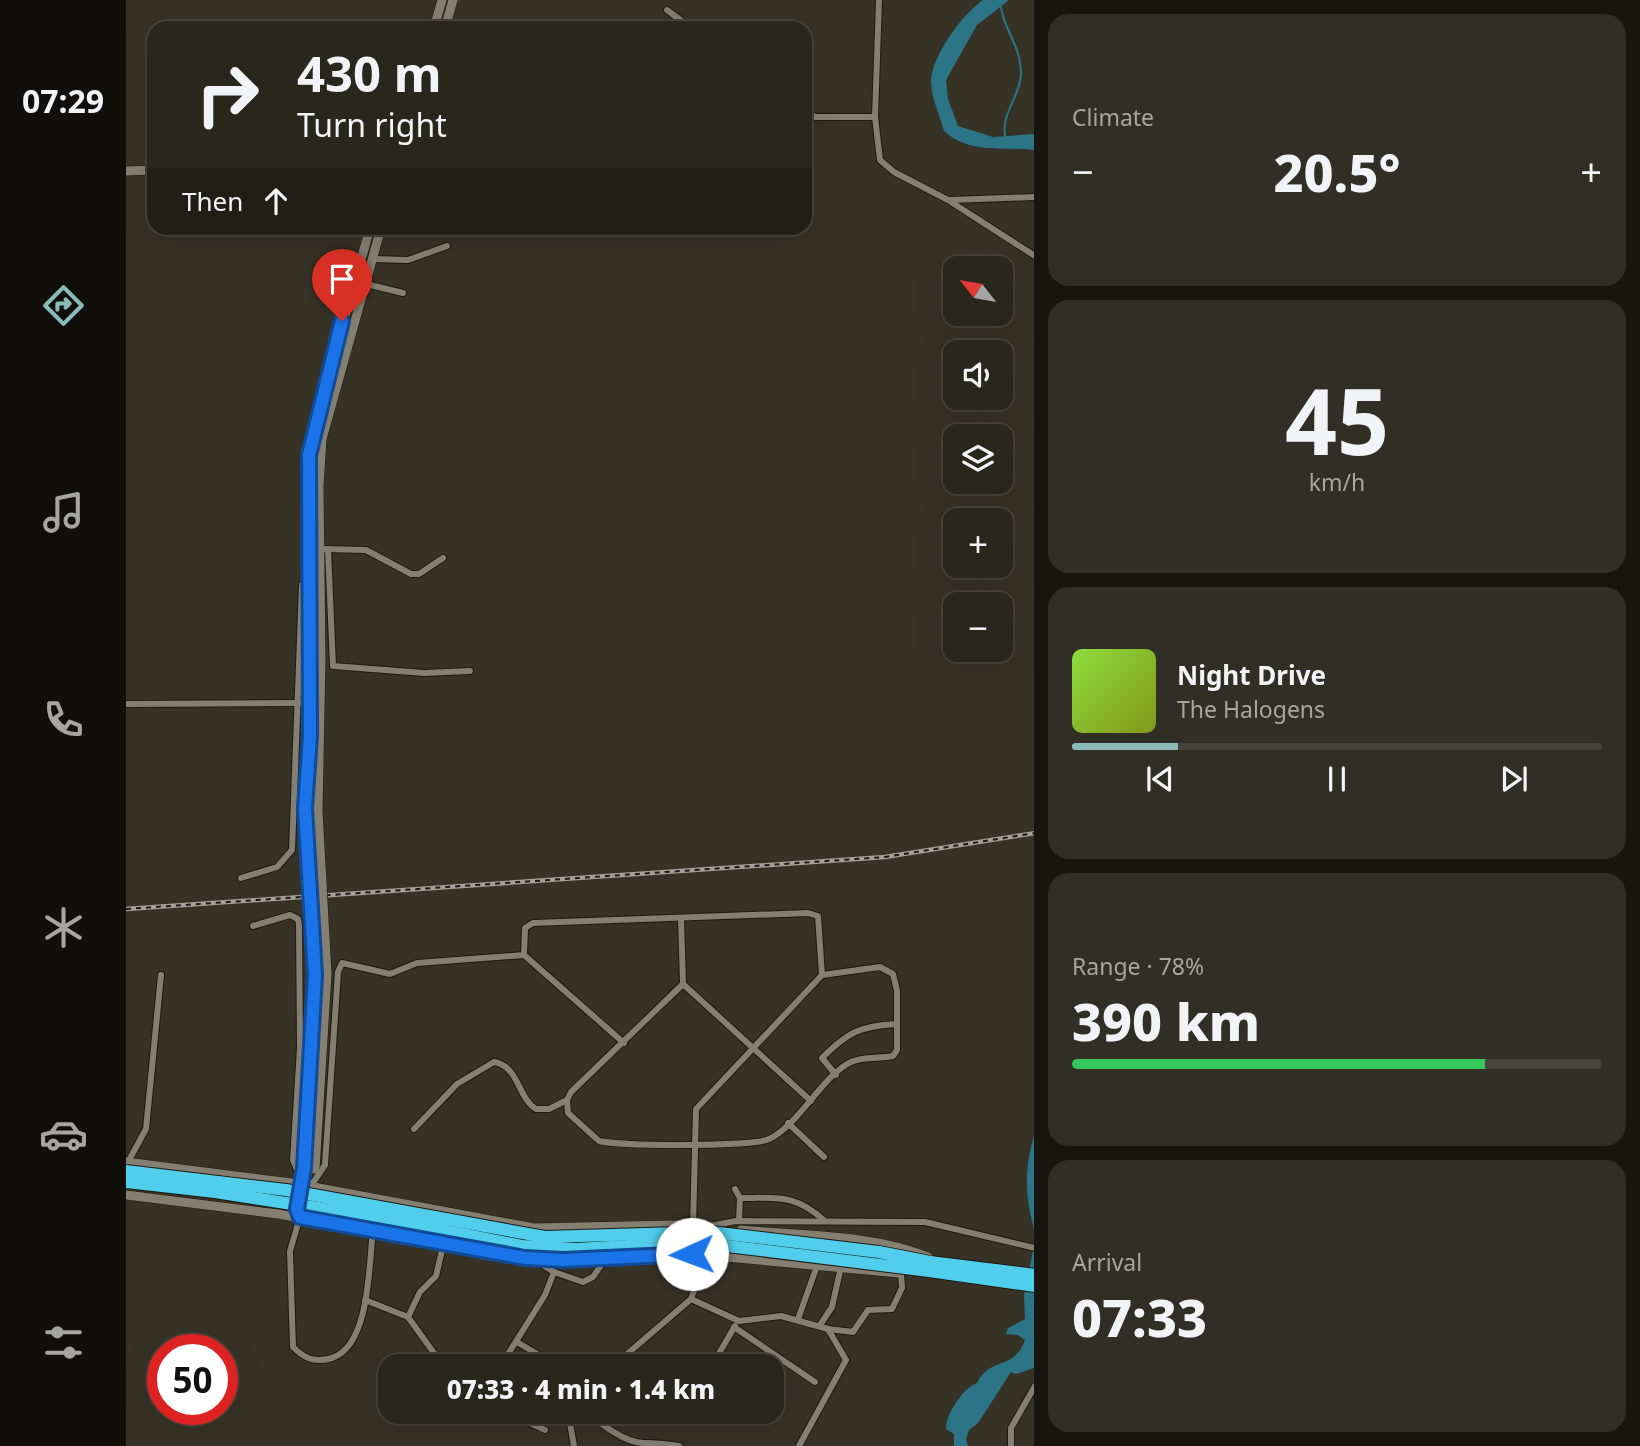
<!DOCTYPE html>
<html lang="en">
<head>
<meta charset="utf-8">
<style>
	body { margin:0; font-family:"Noto Sans",sans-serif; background:#312e25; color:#f1f3f6; height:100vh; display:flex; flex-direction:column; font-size:26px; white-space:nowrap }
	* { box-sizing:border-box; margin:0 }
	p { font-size:23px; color:#a5a5a3 }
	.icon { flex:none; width:38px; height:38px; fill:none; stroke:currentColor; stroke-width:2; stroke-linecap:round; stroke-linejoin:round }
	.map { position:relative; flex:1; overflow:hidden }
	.panel { display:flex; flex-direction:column; gap:14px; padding:14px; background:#17150f; width:606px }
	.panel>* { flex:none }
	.banner { position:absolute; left:21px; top:21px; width:665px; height:214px; border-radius:21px; box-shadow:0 7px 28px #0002,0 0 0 2px #45433b; background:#29261c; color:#f1f3f6; overflow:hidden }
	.needle { width:46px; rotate:301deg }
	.controls { position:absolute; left:817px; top:256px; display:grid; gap:14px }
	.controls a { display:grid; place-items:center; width:70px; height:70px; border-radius:14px; background:#29261c; box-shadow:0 7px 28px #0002,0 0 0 2px #45433b; font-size:35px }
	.speed { position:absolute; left:21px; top:1334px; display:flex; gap:14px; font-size:35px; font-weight:700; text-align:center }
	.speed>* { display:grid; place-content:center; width:91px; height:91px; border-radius:50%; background:#29261c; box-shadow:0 7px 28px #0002,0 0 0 2px #45433b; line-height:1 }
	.speed .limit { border:10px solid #d22; background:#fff; color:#111 }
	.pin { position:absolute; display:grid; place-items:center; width:60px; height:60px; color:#fff; margin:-72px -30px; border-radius:50% 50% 50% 0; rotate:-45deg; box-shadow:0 0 7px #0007 }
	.pin .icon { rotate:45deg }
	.me { position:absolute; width:77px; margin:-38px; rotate:268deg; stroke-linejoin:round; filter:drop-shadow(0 0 5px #0008) }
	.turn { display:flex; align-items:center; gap:24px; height:147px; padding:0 35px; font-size:32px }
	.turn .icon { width:91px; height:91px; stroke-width:2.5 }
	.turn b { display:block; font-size:49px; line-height:60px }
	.then { display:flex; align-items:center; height:66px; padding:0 35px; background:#0003; gap:14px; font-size:26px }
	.big { font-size:52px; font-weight:800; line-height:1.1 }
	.panel .tile { flex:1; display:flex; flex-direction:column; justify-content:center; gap:10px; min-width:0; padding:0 24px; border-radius:21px; background:#312e25 }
	.panel .dial { align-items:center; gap:0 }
	.dial b { font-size:91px; line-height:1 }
	.song { display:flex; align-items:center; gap:21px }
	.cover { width:84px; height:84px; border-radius:10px; background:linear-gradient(135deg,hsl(90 70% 55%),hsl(70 70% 35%)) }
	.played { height:7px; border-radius:4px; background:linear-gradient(90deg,#8bbbb9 20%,#45433b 20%) }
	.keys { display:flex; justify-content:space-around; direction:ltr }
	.heat { display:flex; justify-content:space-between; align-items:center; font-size:38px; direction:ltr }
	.charge { height:10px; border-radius:5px; background:linear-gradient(90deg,#34c759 78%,#45433b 0) }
	.trip { position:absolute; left:252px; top:1354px; width:406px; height:70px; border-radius:21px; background:#29261c; box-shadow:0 7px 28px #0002,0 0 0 2px #45433b; font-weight:800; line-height:70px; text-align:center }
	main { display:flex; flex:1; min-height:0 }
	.menu { display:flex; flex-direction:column; width:126px; justify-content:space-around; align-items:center; background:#100f0b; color:#a5a5a3 }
	.menu .icon { width:49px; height:49px }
	.menu .active { color:#8bbbb9 }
	.menu b { font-size:32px; color:#f1f3f6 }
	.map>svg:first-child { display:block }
	.water { fill:#2b7587 }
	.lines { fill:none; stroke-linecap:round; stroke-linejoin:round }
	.stream { stroke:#2b7587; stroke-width:2 }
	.street-casing { stroke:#1e190f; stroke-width:8 }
	.secondary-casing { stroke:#1e190f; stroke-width:10 }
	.highway-casing { stroke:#1e190f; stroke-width:14 }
	.street { stroke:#857f72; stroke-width:6 }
	.secondary { stroke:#857f72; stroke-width:9 }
	.highway { stroke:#50ceeb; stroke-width:12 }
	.rail-casing { stroke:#a4a097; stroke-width:4.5 }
	.rail { stroke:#1c1a15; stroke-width:2; stroke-dasharray:5; stroke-linecap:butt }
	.secondary-bridge-casing { stroke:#1e190f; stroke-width:10; stroke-linecap:butt }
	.highway-bridge-casing { stroke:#1e190f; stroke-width:14; stroke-linecap:butt }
	.secondary-bridge { stroke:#857f72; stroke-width:9 }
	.highway-bridge { stroke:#50ceeb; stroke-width:12 }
	.route-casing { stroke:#114b97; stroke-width:18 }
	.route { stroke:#1a73e8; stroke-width:12 }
</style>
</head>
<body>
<main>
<nav class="menu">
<b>07:29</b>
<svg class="icon active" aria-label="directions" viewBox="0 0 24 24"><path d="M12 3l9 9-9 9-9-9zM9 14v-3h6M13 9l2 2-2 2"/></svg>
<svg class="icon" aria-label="music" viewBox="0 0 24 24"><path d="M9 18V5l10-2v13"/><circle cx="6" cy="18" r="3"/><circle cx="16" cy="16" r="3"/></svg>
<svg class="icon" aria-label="phone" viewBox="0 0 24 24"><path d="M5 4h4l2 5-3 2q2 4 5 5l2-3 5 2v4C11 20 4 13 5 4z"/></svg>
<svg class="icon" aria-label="climate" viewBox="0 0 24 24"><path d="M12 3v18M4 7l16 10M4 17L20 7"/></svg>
<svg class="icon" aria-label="car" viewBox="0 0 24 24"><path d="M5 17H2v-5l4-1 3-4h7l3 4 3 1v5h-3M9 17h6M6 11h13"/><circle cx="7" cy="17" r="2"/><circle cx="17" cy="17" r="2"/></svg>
<svg class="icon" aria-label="filters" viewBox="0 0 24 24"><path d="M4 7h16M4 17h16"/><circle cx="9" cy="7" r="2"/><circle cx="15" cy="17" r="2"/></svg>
</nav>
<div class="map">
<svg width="909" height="1446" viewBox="0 0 909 1446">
	<rect width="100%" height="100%" fill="#373226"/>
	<g class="water">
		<path d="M857 0H883L851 25 820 80 822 99 832 126 867 137 908 134V150C877 146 845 155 818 131 814 116 806 99 805 83 804 58 837 13 857 0Z"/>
		<path d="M908 1136H909L908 1229C899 1196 898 1169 908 1136Z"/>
		<path d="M908 1246V1368L890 1374 885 1372 852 1423 843 1430 840 1439 842 1446H828V1434L820 1429C820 1414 837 1388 851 1383 864 1356 888 1371 899 1340L892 1335 880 1334 882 1328 899 1319 898 1295Z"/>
	</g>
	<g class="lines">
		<path class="stream" d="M875 7C878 30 895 46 895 73 895 95 875 113 879 136"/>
		<g class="street-casing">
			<g id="street">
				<path d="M753 0 749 117 754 160 768 172 822 200 909 256"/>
				<path d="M541 10 565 28"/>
				<path d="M679 114 690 117H749"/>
				<path d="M824 200 909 197"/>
				<path d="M247 259 282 260 321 246"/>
				<path d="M240 284 277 293"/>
				<path d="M198 549 240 550 285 574H293L317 558"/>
				<path d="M202 549 207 666 298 673 344 671"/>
				<path d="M0 704 173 703"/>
				<path d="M115 878 151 867 166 850 176 585H183"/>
				<path d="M555 918 557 984 445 1092 441 1100 442 1113 473 1141C492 1146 627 1147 643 1139 673 1125 697 1075 725 1062 737 1056 754 1059 767 1056L771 1050V991L767 974 754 967 696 975"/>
				<path d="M127 926 164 915 172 919 173 925 174 1048 167 1160 176 1181 187 1183 199 1165 212 972 216 963 264 974 291 963 398 955 498 1043"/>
				<path d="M398 955 399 928 407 923 682 913 692 916 696 975 570 1109 567 1227"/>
				<path d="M557 984 685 1101"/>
				<path d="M710 1075 696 1058C722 1032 734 1026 771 1024"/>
				<path d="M662 1123 698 1157"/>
				<path d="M288 1129 331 1084 368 1062C393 1066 391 1097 410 1109H423L441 1100"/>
				<path d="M2 1162 20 1129 35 975"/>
				<path d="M609 1189 614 1198 613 1221"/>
				<path d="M614 1198C652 1198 669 1194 699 1221"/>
				<path d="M174 1217 164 1251 167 1347C179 1359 189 1363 206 1358 244 1346 243 1264 247 1229"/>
				<path d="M589 1225 610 1221 799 1222 909 1248"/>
				<path d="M407 1259 428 1272 457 1282 467 1277 480 1258"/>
				<path d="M565 1299 613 1321 655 1316 702 1329 720 1360 673 1446"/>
				<path d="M239 1300 282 1317 318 1367"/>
				<path d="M282 1317 294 1292 310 1276 318 1242"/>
				<path d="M672 1319 691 1266"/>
				<path d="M694 1325 706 1307 715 1267"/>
				<path d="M608 1327 689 1382"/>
				<path d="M702 1329 727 1332 742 1310 766 1309 776 1288 775 1273"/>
				<path d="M391 1342 433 1367"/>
				<path d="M374 1367 419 1295 428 1272"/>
				<path d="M486 1367 565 1299 569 1288 566 1252"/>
				<path d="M585 1367 609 1326"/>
				<path d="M381 1412 419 1430"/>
				<path d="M442 1412 448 1446"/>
				<path d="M460 1412C474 1423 500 1444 519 1443 531 1443 540 1444 553 1446"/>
				<path d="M885 1446V1428L909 1386"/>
			</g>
		</g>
		<g class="secondary-casing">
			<g id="secondary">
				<path d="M308 28 316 0"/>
				<path d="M319 28 327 0"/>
				<path d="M0 171 28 170"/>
				<path d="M195 660 193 486 196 439 255 228"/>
				<path d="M184 661 182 480 185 437 244 228"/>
				<path d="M0 1162 166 1183 408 1228 545 1225 591 1227"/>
				<path d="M0 1195 152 1214 399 1258 437 1260 556 1253 773 1273"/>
				<path d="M615 1230C676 1236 745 1234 802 1257"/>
			</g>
		</g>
		<g class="highway-casing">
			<g id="highway">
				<path d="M804 1262 909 1275"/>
				<path d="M803 1271 909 1286"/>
			</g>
		</g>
		<use href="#street" class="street"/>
		<use href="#secondary" class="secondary"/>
		<use href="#highway" class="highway"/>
		<g class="rail-casing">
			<path id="rail" d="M0 909 759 857 909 833"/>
		</g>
		<use href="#rail" class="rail"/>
		<g class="secondary-bridge-casing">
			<g id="secondary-bridge">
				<path d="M178 1168 189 975 179 808 184 736V661"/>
				<path d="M189 1169 201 974 192 811 195 660"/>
			</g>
		</g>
		<g class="highway-bridge-casing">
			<g id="highway-bridge">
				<path d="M0 1171 160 1190 419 1237 585 1232 753 1252 804 1262"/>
				<path d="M0 1182 89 1192 250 1217 396 1246 449 1249 538 1244 593 1245 803 1271"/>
			</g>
		</g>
		<use href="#secondary-bridge" class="secondary-bridge"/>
		<use href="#highway-bridge" class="highway-bridge"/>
	</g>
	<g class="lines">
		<g class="route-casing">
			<path id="route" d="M216 321 183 455 184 736 179 808 189 975 178 1168 171 1209 174 1217 399 1258 437 1260 566 1254"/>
		</g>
		<use href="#route" class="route"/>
	</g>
</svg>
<div class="controls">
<a><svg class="needle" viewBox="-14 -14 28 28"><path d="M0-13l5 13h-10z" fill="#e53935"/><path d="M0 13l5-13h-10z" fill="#a5a5a3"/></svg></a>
<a><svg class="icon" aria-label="sound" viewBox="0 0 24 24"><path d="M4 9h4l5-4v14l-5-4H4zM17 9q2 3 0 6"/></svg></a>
<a><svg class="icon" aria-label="layers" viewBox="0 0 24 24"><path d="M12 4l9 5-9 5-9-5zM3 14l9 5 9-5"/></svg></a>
<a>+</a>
<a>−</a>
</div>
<div class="speed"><div class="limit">50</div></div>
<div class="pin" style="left:216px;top:321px;background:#d93025"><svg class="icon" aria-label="arrive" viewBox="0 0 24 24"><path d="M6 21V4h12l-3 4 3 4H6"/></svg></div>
<svg class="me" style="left:566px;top:1254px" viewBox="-20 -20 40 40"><circle r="19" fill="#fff"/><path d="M0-13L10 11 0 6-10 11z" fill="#1a73e8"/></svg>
<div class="trip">07:33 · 4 min · 1.4 km</div>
<div class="banner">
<div class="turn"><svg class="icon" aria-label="right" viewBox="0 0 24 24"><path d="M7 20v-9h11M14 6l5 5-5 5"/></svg><div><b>430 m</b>Turn right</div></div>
<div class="then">Then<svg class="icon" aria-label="ahead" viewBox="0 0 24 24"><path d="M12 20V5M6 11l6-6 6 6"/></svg></div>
</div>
</div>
<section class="panel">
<div class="tile"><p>Climate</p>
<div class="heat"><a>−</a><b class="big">20.5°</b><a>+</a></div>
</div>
<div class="tile dial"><b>45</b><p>km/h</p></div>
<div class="tile">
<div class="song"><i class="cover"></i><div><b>Night Drive</b><p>The Halogens</p></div></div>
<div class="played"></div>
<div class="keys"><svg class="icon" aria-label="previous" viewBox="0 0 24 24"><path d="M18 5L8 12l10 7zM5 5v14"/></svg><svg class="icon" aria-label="pause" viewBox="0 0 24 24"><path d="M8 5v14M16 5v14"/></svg><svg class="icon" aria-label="next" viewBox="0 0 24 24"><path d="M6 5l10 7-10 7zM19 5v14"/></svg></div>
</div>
<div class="tile"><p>Range · 78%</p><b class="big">390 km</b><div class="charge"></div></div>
<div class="tile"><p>Arrival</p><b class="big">07:33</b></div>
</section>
</main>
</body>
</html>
